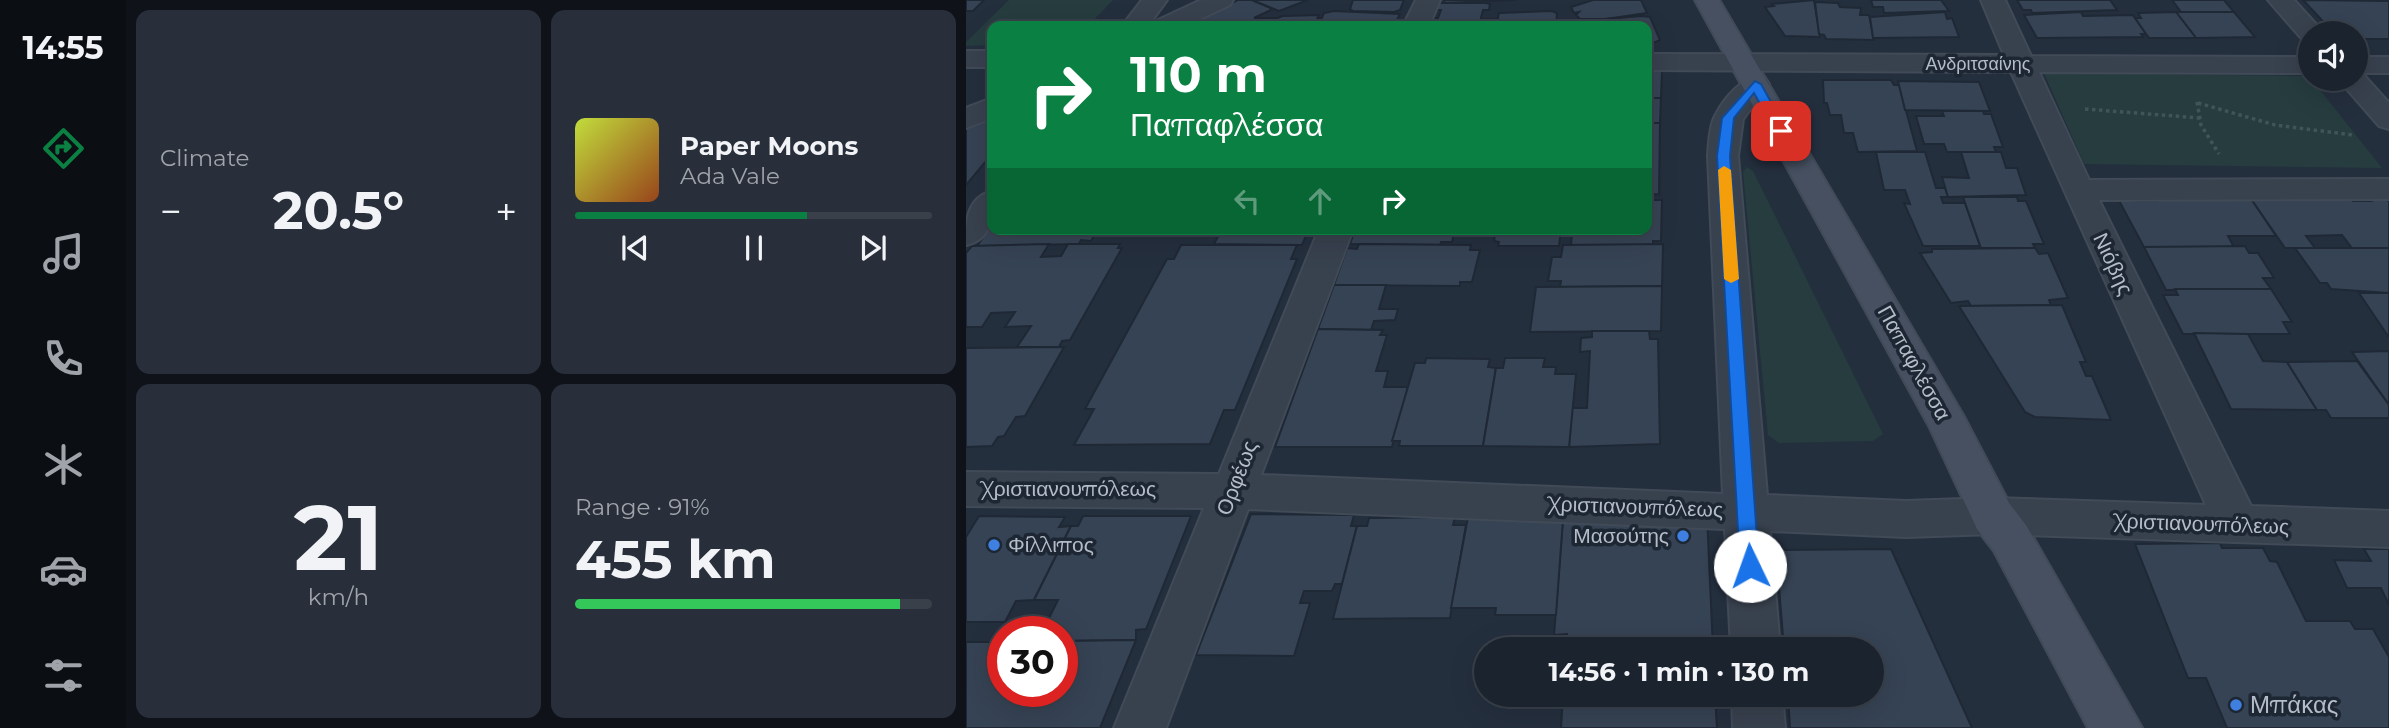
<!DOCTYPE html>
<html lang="en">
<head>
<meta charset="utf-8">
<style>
	body { margin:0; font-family:Montserrat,sans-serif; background:#282f3a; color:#f1f3f6; height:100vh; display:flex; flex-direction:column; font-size:26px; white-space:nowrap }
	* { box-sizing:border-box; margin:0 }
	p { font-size:23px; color:#a0a4aa }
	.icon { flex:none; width:38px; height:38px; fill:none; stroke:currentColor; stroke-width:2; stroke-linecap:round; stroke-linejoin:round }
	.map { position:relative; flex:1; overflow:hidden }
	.sheet { display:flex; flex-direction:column; gap:10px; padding:10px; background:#0f1319; width:840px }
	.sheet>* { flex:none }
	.top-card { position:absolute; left:21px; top:21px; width:665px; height:214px; border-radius:14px; box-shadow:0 7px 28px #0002,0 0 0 2px #39404a; background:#0b8043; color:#fff; overflow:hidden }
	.buttons { position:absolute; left:1332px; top:21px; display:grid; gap:14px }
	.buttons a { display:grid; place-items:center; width:70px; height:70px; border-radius:50%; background:#1b232e; box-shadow:0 7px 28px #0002,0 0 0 2px #39404a; font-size:35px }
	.speed { position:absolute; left:21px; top:616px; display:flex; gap:14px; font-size:35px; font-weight:700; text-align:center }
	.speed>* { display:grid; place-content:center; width:91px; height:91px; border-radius:50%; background:#1b232e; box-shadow:0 7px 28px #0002,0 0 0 2px #39404a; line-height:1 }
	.speed .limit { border:10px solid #d22; background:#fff; color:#111 }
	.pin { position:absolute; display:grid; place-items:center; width:60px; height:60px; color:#fff; margin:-30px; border-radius:14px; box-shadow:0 4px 10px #0006 }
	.me { position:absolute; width:77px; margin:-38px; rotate:357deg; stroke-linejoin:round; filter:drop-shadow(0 0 5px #0008) }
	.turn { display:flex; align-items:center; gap:24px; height:147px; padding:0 28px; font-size:32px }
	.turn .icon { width:91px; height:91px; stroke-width:2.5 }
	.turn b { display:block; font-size:49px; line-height:60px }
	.lanes { display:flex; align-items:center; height:66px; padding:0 28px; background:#0003; justify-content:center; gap:35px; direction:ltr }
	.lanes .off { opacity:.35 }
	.big { font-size:52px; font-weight:700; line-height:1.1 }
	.sheet .widget { flex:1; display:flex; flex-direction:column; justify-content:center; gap:10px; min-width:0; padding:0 24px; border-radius:14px; background:#282f3a }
	.sheet .dial { align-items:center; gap:0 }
	.dial b { font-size:91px; line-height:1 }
	.song { display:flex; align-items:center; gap:21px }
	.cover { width:84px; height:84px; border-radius:10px; background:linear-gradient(135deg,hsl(70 70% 55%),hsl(20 70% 35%)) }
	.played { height:7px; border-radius:4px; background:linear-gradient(90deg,#0b8043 65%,#39404a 65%) }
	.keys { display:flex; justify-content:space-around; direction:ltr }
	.heat { display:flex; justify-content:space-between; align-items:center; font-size:38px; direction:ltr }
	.charge { height:10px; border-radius:5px; background:linear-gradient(90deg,#34c759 91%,#39404a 0) }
	.sheet .tiles { flex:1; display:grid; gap:10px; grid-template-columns:repeat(2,1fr) }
	.trip { position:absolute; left:508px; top:637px; width:410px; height:70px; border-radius:35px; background:#1b232e; box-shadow:0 7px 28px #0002,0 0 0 2px #39404a; font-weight:700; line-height:70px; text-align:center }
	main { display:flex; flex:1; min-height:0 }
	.dock { display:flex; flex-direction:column; width:126px; justify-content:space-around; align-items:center; background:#0b0e12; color:#a0a4aa }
	.dock .icon { width:49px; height:49px }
	.dock .active { color:#0b8043 }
	.dock b { font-size:32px; color:#f1f3f6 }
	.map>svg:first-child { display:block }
	.green { fill:#263c3f }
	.building { fill:#364354; stroke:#1f2835; stroke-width:2 }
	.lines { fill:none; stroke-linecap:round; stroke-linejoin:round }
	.street-casing { stroke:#414a57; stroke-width:4 }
	.secondary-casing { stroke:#414a57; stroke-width:4 }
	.path { stroke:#3f5557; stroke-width:3.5; stroke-dasharray:3.5 3.5; stroke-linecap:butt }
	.street { fill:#38414e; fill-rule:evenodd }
	.secondary { fill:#465061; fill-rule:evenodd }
	.route { fill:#1a73e8; stroke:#114b97; stroke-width:2 }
	.slow { fill:#f59e0b }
	.shop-dot { fill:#3f7fe0; stroke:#1d2633; stroke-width:2.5 }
	.labels { text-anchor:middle; stroke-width:7; stroke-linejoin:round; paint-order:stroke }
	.far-street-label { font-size:18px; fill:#b4bcc9; stroke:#1d2633 }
	.street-label { font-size:21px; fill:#b4bcc9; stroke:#1d2633 }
	.poi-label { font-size:21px; fill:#b4bcc9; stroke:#1d2633; text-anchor:end }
	.near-poi-label { font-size:24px; fill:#b4bcc9; stroke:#1d2633; text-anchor:start }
</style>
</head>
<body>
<main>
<nav class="dock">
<b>14:55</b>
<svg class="icon active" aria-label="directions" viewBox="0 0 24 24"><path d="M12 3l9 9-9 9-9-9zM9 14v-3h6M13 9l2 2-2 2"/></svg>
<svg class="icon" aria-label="music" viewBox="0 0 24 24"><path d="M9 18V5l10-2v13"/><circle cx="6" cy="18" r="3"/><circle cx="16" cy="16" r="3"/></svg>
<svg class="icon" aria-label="phone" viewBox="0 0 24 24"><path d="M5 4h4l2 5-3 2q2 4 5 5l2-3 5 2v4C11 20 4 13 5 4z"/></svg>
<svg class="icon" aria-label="climate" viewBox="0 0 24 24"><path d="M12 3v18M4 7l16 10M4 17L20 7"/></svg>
<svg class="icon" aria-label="car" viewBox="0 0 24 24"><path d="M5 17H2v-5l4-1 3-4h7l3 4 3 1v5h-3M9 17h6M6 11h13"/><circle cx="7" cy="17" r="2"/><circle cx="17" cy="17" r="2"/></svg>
<svg class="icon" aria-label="filters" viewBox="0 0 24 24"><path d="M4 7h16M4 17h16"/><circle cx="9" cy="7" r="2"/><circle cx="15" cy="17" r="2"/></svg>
</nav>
<section class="sheet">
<div class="tiles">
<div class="widget"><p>Climate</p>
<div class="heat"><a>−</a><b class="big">20.5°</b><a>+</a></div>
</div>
<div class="widget">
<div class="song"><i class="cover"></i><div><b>Paper Moons</b><p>Ada Vale</p></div></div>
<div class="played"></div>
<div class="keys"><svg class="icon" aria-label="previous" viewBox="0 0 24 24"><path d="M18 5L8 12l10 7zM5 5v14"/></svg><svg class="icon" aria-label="pause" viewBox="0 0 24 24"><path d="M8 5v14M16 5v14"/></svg><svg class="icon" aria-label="next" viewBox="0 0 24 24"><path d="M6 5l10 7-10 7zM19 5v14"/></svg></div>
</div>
<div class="widget dial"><b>21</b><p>km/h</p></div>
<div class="widget"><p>Range · 91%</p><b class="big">455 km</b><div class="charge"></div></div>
</div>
</section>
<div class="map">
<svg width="1423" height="728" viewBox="0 0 1423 728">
	<rect width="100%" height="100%" fill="#242f3e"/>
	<g class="green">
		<path d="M43 0H147L122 26H26V45L0 46V42Z"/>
		<path d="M1078 73 1343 76 1416 168 1118 164Z"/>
		<path d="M781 167 787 171 917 434 907 441 813 443 802 435 777 172Z"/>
	</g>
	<g class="building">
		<path d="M0 0H18L7 11H0Z"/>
		<path d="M272 0H286L307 9 288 18H311L305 26H213Z"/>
		<path d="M286 0H342L313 11Z"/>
		<path d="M387 0H438L434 10 428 12 387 11 384 9Z"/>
		<path d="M479 0H478H551L478 3Z"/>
		<path d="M627 0H675L681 13 640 19H614L610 15 613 12 608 13 605 7Z"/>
		<path d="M848 0 854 37 819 36 799 7 808 6 806 4Z"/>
		<path d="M905 0H975L983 11 918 13 917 7H907Z"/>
		<path d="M1051 0H1144L1151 10 1066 13 1065 10H1057Z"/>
		<path d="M1206 0H1258L1268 12H1215Z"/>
		<path d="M1337 0 1423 1V39H1390V33H1368Z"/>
		<path d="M849 2 872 3 874 7 895 8 894 15H903L908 40 860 39 858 35 853 34Z"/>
		<path d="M471 3H520L524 4 523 10H517L513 26H463L465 18H472L475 10H469Z"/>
		<path d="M368 11 434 14 428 26H305L311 18 317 16 353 15 351 19 356 18 358 13Z"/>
		<path d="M586 11 591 13 590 26H530L533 13Z"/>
		<path d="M979 12 981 19 986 18 993 37 907 38 904 17Z"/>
		<path d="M1115 12 1117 16 1167 15 1180 34H1175L1177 37 1071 38 1058 15Z"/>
		<path d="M1210 12H1268L1289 37 1230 38Z"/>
		<path d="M1210 12 1230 38H1183L1169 18H1175L1172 13Z"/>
		<path d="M676 16 684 17 694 40 681 46V26H597H642L640 19Z"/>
		<path d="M515 19H532L530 26H463H513Z"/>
		<path d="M681 70H696L695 98H681Z"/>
		<path d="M857 80H925L928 85H933L951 151 892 152 887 133H878L875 115H864L861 103H858Z"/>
		<path d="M932 81 1013 82 1024 111 939 110Z"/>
		<path d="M681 98H695L694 123H681Z"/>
		<path d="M976 111H1017L1018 114H1025L1037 147H1028L1030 152H981L978 144H958L950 116H978Z"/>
		<path d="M15 119 26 121V154L0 185V126Z"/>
		<path d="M681 123H694L693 194 681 195Z"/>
		<path d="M910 152H959L970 188H979L982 197H975L977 203H999L1014 246H957L938 203 944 204 939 190H918Z"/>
		<path d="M995 152H1035L1040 168H1051L1060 195 982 197 976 177 1003 178Z"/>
		<path d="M681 195H686V200H696L695 241H687V245H605L606 234H600L601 229H681Z"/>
		<path d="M1382 195 1387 201H1405L1401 197H1419L1423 202V248H1386L1376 235 1340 236 1349 248H1319L1283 196Z"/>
		<path d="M1188 196H1283L1310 236H1262L1268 247H1178L1151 197H1166L1169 201H1191Z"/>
		<path d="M997 197H1051L1052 201H1060L1078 244H1067L1069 248H1015Z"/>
		<path d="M26 225V229H141L130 232 125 241 115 240 113 244 11 246Z"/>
		<path d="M256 229H343L336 245 248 244Z"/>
		<path d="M389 229H489L486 242H475L474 245 384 244Z"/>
		<path d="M530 229H595L593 246H532L533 242 528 241Z"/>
		<path d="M83 244 75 257 95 256 102 244H154L152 248H156L104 340 96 341 93 347H51L65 326 39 327 49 312 25 313 16 327H0V253L6 246Z"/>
		<path d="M393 244 505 245 504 250H514L506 282H494V286L368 285 381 248 391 249Z"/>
		<path d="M697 244 696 286 594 287 595 281H582L586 257H595L597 245Z"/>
		<path d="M215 245H331L325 259H331L269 410H258L244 444 108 445 128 409H119L201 259H208Z"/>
		<path d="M1279 246 1283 253H1292L1308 278H1297L1305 289 1200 290 1178 247Z"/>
		<path d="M1069 248 1073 254 1082 253 1102 298 1083 300 1085 305 1005 306 1002 301 985 303 954 253 966 252V249Z"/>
		<path d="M1329 248H1423V293L1365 289 1361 283H1354Z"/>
		<path d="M368 285H420L413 309H432L429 320 408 321 405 330 352 329Z"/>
		<path d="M696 286 695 331 564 332 570 287Z"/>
		<path d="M1209 289H1305L1326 322H1317L1324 334H1217L1197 295H1212Z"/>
		<path d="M1393 293H1423V336H1422Z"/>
		<path d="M1096 305 1120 362H1114L1120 376H1126L1145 420 1069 417 1059 412 993 306Z"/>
		<path d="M352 329 417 330 414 335H421L410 371H422L418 387H442L426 447H309Z"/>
		<path d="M626 331H683L684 339H692L694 444 603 447 606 408H621L624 351 614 352 615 338 626 337Z"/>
		<path d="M1228 333 1282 334 1297 361 1321 362 1351 410 1265 409Z"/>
		<path d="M98 347 59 416 50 417 38 436 32 437 26 446 0 447V348Z"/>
		<path d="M1423 351V405L1386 352Z"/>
		<path d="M460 358 524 359 522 367 530 368 517 446H433L434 441H426L449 363H459Z"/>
		<path d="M539 358H579L577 367H590L589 374H610L603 447 517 446 530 368H537Z"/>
		<path d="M1391 361 1423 405V418H1365L1360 410H1351L1321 362Z"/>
		<path d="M285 514 388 515 385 526H391L376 584H369L366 591H338L334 603H344L328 656 230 655Z"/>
		<path d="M13 516 99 517 93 527 105 526 68 600 50 601 39 622H0V537Z"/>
		<path d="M117 516H225L180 629 170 630V640L96 641V632H76L92 600H68L105 526H112Z"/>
		<path d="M741 516 747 649H600L601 634 588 635 597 519Z"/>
		<path d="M489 517 487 525H500L484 618 367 619 391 526H401L403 518Z"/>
		<path d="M502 517 597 519 590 615H529L530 608H485Z"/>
		<path d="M1254 543 1256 548H1297L1304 561 1311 562 1340 621H1384L1389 629H1407L1423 657V728H1261L1240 678H1222L1169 544Z"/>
		<path d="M925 549 1006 728H824L822 695H905V649H818L810 550Z"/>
		<path d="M1398 549H1423V605L1415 588H1381L1368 560 1405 561Z"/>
		<path d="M170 640 134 728H0V642H37V691H96V641Z"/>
		<path d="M597 695H749L751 728H595Z"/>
	</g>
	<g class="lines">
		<g class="street-casing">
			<g id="street">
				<path d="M176 0H201L182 26H156Z"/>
				<path d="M235 0H267L264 5 219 26H186L190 21Z"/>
				<path d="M450 0H474L463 26H437Z"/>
				<path d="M1015 0H1039L1065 56 1344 57V73L1073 72 1123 180 1423 179V199L1133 200 1285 506 1423 511V547L1027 534 940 537 804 531 814 649H765L759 529 282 509 200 728H148L238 508 0 506V472L253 474 353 229H387L295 475 757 494 742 156C743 144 743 127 749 116 758 98 778 73 799 78L803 84 777 119 772 156 801 495 940 501 1027 498 1240 505 1045 72 681 70V54L1038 55Z"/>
				<path d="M1302 0H1328L1358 33H1344V41L1336 39Z"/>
				<rect x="0" y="51" width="26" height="16"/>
				<path d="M1390 57H1423V73H1396L1423 103V129L1413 126 1372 79H1390Z"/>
				<path d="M26 98V118L0 128V108Z"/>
				<path d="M26 191C27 215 27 239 0 245 0 222 0 198 26 191Z"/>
				<path d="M766 695H816L819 728H767Z"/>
			</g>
		</g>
		<g class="secondary-casing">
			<path id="secondary" d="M729 0H753L997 415 1043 503 1060 525 1176 728H1122L1028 551 1011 529 963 426Z"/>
		</g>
		<g class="path">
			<path d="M1231 102 1235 125 1253 154"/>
			<path d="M1232 103 1309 125 1387 135"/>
			<path d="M1119 109 1234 118"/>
		</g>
		<use href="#street" class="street"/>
		<use href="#secondary" class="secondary"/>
	</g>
	<path class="route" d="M789 81 795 84 821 131 811 134 788 93 768 118 764 156 793 566 791 572H777L774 566 751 156 756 118Z"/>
	<path class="slow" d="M758 166 765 170 773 279 765 283 758 279 752 170Z"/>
	<g class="shop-dot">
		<circle cx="717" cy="536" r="7"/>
		<circle cx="28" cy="545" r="7"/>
		<circle cx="1270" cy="705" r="7"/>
	</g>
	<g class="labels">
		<g class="far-street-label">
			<text x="1012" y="70">Ανδριτσαίνης</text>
		</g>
		<g class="street-label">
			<text transform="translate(1147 264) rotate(65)" y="7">Νιόβης</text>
			<text transform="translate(948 363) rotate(61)" y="7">Παπαφλέσσα</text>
			<text transform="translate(271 478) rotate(-69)" y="7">Ορφέως</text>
			<text x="103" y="496">Χριστιανουπόλεως</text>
			<text transform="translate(670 507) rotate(2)" y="7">Χριστιανουπόλεως</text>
			<text transform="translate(1236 524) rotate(2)" y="7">Χριστιανουπόλεως</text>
		</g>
		<g class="poi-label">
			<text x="703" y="543">Μασούτης</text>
			<text x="42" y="552" text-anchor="start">Φίλλιπος</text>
		</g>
		<g class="near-poi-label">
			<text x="1284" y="713">Μπάκας</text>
		</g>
	</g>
</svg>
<div class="buttons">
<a><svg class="icon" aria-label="sound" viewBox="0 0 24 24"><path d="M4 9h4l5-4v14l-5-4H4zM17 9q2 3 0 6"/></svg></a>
</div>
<div class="speed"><div class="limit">30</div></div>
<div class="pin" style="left:815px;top:131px;background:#d93025"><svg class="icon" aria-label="arrive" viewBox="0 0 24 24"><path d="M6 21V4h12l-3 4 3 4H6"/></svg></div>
<svg class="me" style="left:784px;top:566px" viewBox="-20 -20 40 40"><circle r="19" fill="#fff"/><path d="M0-13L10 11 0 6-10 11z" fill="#1a73e8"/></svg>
<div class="trip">14:56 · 1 min · 130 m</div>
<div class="top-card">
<div class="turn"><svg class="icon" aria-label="right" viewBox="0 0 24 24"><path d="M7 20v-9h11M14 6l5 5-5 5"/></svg><div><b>110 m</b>Παπαφλέσσα</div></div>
<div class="lanes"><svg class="icon off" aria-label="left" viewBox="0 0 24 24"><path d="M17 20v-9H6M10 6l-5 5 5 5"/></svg><svg class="icon off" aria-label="ahead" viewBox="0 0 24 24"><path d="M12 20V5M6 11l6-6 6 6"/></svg><svg class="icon" aria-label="right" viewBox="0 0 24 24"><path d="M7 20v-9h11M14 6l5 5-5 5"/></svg></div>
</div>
</div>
</main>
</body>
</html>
